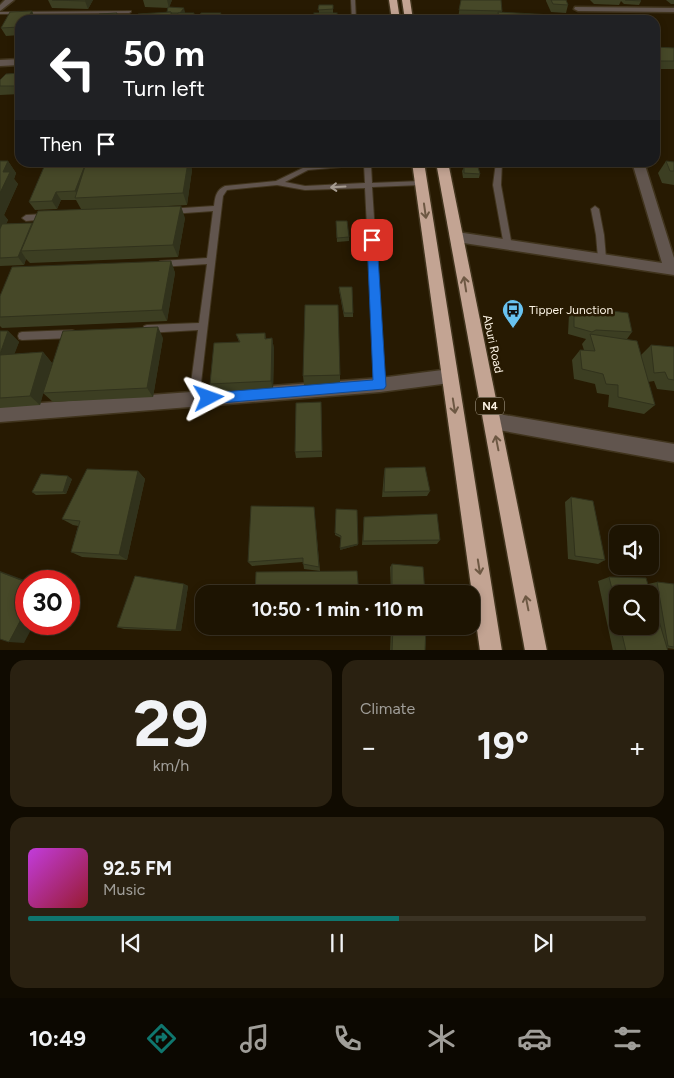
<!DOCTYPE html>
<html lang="en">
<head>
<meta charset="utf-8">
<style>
	body { margin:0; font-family:Figtree,sans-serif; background:#2a2111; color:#f1f3f6; height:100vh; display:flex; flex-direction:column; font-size:19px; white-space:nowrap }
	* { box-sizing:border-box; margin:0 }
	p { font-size:16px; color:#a09e99 }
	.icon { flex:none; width:28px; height:28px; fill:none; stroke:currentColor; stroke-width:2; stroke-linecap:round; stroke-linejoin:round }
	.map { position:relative; height:650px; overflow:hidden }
	.details { display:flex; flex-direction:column; gap:10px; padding:10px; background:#100b01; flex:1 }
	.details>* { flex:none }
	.banner { position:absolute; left:15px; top:15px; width:645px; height:152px; border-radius:15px; box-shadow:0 2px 8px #0003,0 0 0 1px #3b3324; background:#202124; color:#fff; overflow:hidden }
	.fabs { position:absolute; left:609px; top:525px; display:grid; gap:10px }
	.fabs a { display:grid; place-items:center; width:50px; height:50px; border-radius:10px; background:#1d1402; box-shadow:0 2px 8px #0003,0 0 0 1px #3b3324; font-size:25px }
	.speed { position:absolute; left:15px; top:570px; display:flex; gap:10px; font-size:25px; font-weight:700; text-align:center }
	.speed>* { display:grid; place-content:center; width:65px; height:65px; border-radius:50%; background:#1d1402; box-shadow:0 2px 8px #0003,0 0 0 1px #3b3324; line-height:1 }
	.speed .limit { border:8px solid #d22; background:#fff; color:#111 }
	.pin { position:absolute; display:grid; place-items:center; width:42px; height:42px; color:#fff; margin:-21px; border-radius:10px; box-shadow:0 2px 8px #0006 }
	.me { position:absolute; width:55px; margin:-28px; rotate:86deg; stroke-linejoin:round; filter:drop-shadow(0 0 4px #0008) }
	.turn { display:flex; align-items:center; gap:18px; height:105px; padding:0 25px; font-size:22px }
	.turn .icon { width:65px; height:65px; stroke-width:2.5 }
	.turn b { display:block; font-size:35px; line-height:42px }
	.then { display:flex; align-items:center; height:48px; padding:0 25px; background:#0003; gap:10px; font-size:19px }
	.big { font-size:38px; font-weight:700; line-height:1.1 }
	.details .widget { flex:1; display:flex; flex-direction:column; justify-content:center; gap:8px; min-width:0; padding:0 18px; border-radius:15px; background:#2a2111 }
	.details .dial { align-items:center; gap:0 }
	.dial b { font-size:65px; line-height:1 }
	.song { display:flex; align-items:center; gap:15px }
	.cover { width:60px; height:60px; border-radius:8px; background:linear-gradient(135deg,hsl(290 70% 55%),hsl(350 70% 35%)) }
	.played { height:5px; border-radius:2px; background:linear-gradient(90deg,#0f766e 60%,#3b3324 60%) }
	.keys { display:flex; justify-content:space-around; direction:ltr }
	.heat { display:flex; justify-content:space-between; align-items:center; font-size:28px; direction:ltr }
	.details .tiles { flex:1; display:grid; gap:10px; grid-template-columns:1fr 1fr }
	.widget:last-child { grid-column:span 2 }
	.trip { position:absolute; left:195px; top:585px; width:285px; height:50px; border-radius:15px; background:#1d1402; box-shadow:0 2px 8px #0003,0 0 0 1px #3b3324; font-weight:700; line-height:50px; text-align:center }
	.dock { display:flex; height:80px; justify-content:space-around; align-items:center; background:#0c0801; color:#a09e99 }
	.dock .icon { width:35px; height:35px }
	.dock .on { color:#0f766e }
	.dock b { font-size:22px; color:#f1f3f6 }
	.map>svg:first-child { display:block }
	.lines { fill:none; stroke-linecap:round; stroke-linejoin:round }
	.lane-casing { stroke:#40341d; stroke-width:2 }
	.street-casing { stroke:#40341d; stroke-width:3 }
	.highway-casing { stroke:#40341d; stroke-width:3 }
	.lane { fill:#61554e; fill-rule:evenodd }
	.street { fill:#61554e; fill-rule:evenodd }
	.highway { fill:#c3a493; fill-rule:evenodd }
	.wall { fill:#3c3e22; fill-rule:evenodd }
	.shaded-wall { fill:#31321c }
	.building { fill:#464828; stroke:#31321c }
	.oneway { stroke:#a69c91 }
	.oneway2 { stroke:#6d5843 }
	.route { fill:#1a73e8; stroke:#114b97 }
	.labels { text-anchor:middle; stroke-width:5; stroke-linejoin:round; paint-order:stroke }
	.shield { fill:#271a02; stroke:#bbb1a0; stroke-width:1 }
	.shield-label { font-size:11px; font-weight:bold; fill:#fbf2e3 }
	.poi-label { font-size:12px; fill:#fbf2e3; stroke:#271a02; text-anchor:start }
	.street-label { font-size:12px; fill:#fbf2e3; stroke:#271a02 }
</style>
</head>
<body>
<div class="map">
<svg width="674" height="651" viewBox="0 0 674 651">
	<rect width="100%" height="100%" fill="#271a02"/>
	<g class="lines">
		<g class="lane-casing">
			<g id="lane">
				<path d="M351 0H355L356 20H352Z"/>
				<path d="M131 11V12L129 13 0 14V12Z"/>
				<path d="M347 162H381L371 165 372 183 421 181 424 183 421 185 372 187 385 385 383 388 380 389 377 388 375 385 365 188 305 190 277 185 227 190 223 196 201 383 199 386 196 387 193 386 191 383 198 330 147 333 144 332 143 329 144 326 147 325 199 323 207 264 160 267 156 264 160 261 207 258 213 211 171 214 168 213V209L214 206C215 197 216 190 225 186L276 181 307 166ZM364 165 365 183 305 186 285 182 308 170Z"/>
				<path d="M496 162H502L501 185 512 246 508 249 504 246 493 185Z"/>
				<path d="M595 206 599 209 604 235 606 258 602 261 598 258 596 235 591 209Z"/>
				<path d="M46 214 50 217 49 219 26 221 22 218 26 215Z"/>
				<path d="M72 330 75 331 76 334 75 337 72 338 22 340 19 339 18 336 19 333 22 332Z"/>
			</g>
		</g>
		<g class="street-casing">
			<g id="street">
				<path d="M5 0H14L0 11V5Z"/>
				<path d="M575 7 674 8V12L578 11 574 9Z"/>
				<path d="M20 59V65L0 66V60Z"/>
				<path d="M632 162H644L674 258V275L457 242 452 240 450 237 452 234 457 232 662 263Z"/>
				<path d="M450 369 456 371 458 376 456 381 450 383 380 392 0 422V406L380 378Z"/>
				<path d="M493 413 674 444V462L493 429 487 427 484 421 487 415Z"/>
			</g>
		</g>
		<g class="highway-casing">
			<g id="highway">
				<path d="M389 0H397L400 20H392Z"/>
				<path d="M402 0H410L413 20H405Z"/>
				<path d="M412 162H424L502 651H480Z"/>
				<path d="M436 162H448L547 651H525Z"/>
			</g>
		</g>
		<use href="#lane" class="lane"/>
		<use href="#street" class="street"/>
		<use href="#highway" class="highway"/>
	</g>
	<g class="wall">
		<path d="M48 0H93L88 9 52 8Z"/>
		<path d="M143 0H172L169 7 185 12 184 13H194L195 20H175L176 17H173V20H136L167 12 168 8 145 7Z"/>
		<path d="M461 0 502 11V12L572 20H496V19L458 18Z"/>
		<path d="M546 0H566L568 5 566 13 551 12 546 1Z"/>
		<path d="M590 0H640L641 1 639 5 624 4 621 1 619 5 594 4Z"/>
		<path d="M666 0H674V4H671Z"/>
		<path d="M319 5H333V13L337 20 319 13Z"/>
		<path d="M32 11 35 19 20 20V35L6 36 1 28Z"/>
		<path d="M655 47 674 48V69H655Z"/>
		<path d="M20 73V94L0 95V80Z"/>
		<path d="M0 161H8L16 173 14 179 18 184 4 215 8 220 6 224 32 223 81 209 76 200H61L57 209 35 210 29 202 85 165V166L98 162H190L192 170 187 205 150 207 185 218 178 257 30 263 26 259 24 265 0 266Z"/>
		<path d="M666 161 674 162V185L662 183 658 173Z"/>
		<path d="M464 167 480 174 479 178H463L462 171Z"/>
		<path d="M336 221 349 237V241L337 242Z"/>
		<path d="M171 261 175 273 167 321 2 328 0 326V296Z"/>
		<path d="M339 287 353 313V317H344L339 290Z"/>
		<path d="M574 306 632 332 627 339 642 357 641 355 651 345 674 347V391L657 389 654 381 648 382 655 405 644 414 608 407 609 395 597 393 595 384 574 379 572 360 580 350H584L582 344 586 339 568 334 569 314Z"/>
		<path d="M0 331H8L19 342 14 354 43 352 52 363 44 390 163 338 153 397 53 402 43 393 40 405 0 408Z"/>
		<path d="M265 333 266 339 272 338 274 349 273 390 214 393 210 384 239 342 236 334Z"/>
		<path d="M340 375V385H304L303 376Z"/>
		<path d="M321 402 322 457 296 458 295 452Z"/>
		<path d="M385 468 430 491 427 496 382 497 384 473Z"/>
		<path d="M138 471 145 479 127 560 82 557 71 552 78 526 73 525 62 519Z"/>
		<path d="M72 479 66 494 36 495 32 492Z"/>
		<path d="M571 497 605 560 598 564 568 559 565 502Z"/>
		<path d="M314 507 320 571 304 569 303 562 252 566 248 562Z"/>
		<path d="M364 517 440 540 437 544 362 545Z"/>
		<path d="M335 533 358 544V545L340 550 341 538 335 535Z"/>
		<path d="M392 564 425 594H391L390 567Z"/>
		<path d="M609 577 648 587V584L657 582 674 584V649L667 648 668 651H613L598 581ZM618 594 650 626H618Z"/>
		<path d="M184 584 188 586 181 631 124 629 117 627Z"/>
		<path d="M391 626H426L425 651H390Z"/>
	</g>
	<g class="shaded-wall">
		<path d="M86 0H93L88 9 85 1Z"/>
		<path d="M167 0H172L169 8Z"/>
		<path d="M184 8 185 12 181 18 180 14Z"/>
		<path d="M32 11 35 19V20H26Z"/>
		<path d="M171 12 173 20H171Z"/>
		<path d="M117 13 119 17 118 20H115Z"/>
		<path d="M221 13 222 20H217Z"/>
		<path d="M8 161 16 173 14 179 18 184 4 215 8 220 0 236V193L3 172Z"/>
		<path d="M188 162H190L192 170 187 205 183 193Z"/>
		<path d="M85 165 89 173 79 198 75 191Z"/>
		<path d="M56 192 61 200 57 209 52 201Z"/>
		<path d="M181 206 185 218 178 257 173 245Z"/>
		<path d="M32 223 21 251 26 259 24 265 18 257Z"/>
		<path d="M171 261 175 273 167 321 162 310Z"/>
		<path d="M158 327 163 338 153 397 147 388Z"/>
		<path d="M8 331 19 342 10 366 0 356V354Z"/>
		<path d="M272 338 274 349 273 390 271 381Z"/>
		<path d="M43 352 52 363 40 405 30 396Z"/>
		<path d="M138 471 145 479 127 560 119 555Z"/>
		<path d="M68 476 72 479 66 494 63 492Z"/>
		<path d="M358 544V545L340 550V548Z"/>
		<path d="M0 571 27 581 26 582 0 572Z"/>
		<path d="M184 584 188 586 181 631 176 630Z"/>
		<path d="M26 610V624H34L24 643 9 642Z"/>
	</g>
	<g class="building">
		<path d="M52 0H86L85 1Z"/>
		<path d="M461 0H501L502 11 459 10Z"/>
		<path d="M551 0H566L568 5 553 4Z"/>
		<path d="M625 0H640L641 1Z"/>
		<path d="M319 5H333V9L318 10Z"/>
		<path d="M168 7 184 8 180 13H171V12H167Z"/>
		<path d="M32 11 26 20H20V27L1 28 10 12Z"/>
		<path d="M171 12V20H136L138 14Z"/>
		<path d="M498 12 571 16 572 20H499Z"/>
		<path d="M117 13 115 20H97L99 14Z"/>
		<path d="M178 13H194L193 20H175Z"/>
		<path d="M201 13H221L217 20H198Z"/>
		<rect x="314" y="13" width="23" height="7"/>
		<path d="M69 15H81V20H65Z"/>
		<path d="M366 16 380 17V20H366Z"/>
		<path d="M655 47 674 48V61H658L655 54Z"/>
		<path d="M20 73V86H0V80L6 74Z"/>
		<path d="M0 161H8L3 172H10L0 193Z"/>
		<path d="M666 161 674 162V171H670Z"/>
		<path d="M98 162H188L183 193 75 198 86 163Z"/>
		<path d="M85 165 75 191 56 192 52 201 29 202 44 167Z"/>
		<path d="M464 167H478L480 174 464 173Z"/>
		<path d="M181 206 173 245 21 251 38 211Z"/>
		<path d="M336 221H347L349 237 337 238Z"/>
		<path d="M32 223 18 257 0 258V229L2 224Z"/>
		<path d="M171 261 162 310 0 317V296L12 267Z"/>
		<path d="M339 287H352L353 313H344Z"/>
		<path d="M305 305H338L340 375 303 376Z"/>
		<path d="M574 306 628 313 632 332 596 330 592 332 574 327Z"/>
		<path d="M158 327 147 388 43 393 63 331Z"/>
		<path d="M0 331H8L0 354Z"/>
		<path d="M265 333V339L272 338 271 381 210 384 214 343 240 342 236 334Z"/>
		<path d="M590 334 637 341 655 405 618 397V385L606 384 603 374 582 369 580 350 595 351Z"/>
		<path d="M651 345 674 347V380L668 379 665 372 654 373Z"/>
		<path d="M43 352 30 396 0 398V355Z"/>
		<path d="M321 402 322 451 295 452 296 403Z"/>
		<path d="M425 467 430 491 384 492 385 468Z"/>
		<path d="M87 469 138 471 119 555 71 552 80 521 62 519Z"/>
		<path d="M41 474 68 476 63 492H32Z"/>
		<path d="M571 497 593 501 605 560 575 556Z"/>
		<path d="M251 506 314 507 319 567 303 564V558L248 562Z"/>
		<path d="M336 509 357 510 358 544 340 548 341 536 335 533Z"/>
		<path d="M437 514 440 540 363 541 364 517Z"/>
		<path d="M392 564 423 567 425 594H392Z"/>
		<path d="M357 571 359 594H255L256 572Z"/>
		<path d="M0 572 26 582V610L9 642 0 639Z"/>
		<path d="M135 576 184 584 176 630 117 627Z"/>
		<path d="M609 577 646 578 668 651H626L620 626H650V594H618V613Z"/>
		<path d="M657 582 674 584V647L668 646Z"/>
		<path d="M393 626H426L425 651H392Z"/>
	</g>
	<defs><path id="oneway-shaft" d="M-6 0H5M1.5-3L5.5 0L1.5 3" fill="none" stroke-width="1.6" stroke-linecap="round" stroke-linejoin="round" transform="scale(1.25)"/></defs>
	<use class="oneway" href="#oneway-shaft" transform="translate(338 187) rotate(177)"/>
	<g class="oneway2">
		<use href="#oneway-shaft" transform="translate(425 211) rotate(82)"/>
		<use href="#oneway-shaft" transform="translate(465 284) rotate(-99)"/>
		<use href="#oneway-shaft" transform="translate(454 406) rotate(81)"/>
		<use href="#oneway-shaft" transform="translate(497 443) rotate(-101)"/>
		<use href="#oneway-shaft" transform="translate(479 567) rotate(81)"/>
		<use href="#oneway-shaft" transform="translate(527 603) rotate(-101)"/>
	</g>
	<path class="route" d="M372 236 377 240 386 386 384 389 209 404 205 403 203 398 205 394 209 393 373 380 367 240Z"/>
	<defs>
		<g id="bus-pin" transform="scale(1.125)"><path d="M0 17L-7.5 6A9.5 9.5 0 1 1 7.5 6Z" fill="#69c3f1" stroke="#271a02"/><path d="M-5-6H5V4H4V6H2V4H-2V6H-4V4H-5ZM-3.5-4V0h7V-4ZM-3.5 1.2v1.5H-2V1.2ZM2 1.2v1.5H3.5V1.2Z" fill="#111"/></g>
	</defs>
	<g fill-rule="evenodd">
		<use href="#bus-pin" x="513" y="310"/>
	</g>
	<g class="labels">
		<rect class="shield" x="476" y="397.5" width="28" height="17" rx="4"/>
		<g class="shield-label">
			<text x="490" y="410">N4</text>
		</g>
		<g class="poi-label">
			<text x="529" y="314">Tipper Junction</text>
		</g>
		<g class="street-label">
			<text transform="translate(493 344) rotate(78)" y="4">Aburi Road</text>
		</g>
	</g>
</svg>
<div class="fabs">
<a><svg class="icon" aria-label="sound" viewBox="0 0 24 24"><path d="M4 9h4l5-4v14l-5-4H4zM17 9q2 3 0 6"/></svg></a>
<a><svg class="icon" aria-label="search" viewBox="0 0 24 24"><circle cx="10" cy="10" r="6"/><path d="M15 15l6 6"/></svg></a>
</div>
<div class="speed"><div class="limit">30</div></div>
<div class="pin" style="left:372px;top:240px;background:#d93025"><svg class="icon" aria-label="arrive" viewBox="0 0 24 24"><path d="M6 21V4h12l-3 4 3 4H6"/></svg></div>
<svg class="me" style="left:209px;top:398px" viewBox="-20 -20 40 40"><path d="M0-17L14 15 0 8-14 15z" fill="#1a73e8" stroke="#fff" stroke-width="4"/></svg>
<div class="trip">10:50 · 1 min · 110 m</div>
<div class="banner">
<div class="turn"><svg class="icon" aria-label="left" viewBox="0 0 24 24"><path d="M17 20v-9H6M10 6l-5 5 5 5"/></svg><div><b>50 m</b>Turn left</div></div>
<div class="then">Then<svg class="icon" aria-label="arrive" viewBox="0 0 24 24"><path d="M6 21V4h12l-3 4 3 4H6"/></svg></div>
</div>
</div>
<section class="details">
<div class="tiles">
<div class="widget dial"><b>29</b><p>km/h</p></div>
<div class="widget"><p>Climate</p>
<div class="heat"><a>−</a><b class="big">19°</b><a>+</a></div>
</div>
<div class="widget">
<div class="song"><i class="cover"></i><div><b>92.5 FM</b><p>Music</p></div></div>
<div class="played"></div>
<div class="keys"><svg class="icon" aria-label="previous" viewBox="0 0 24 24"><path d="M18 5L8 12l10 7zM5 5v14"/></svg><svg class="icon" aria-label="pause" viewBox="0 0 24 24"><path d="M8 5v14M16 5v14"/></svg><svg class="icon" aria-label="next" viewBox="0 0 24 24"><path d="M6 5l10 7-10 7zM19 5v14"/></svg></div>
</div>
</div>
</section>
<nav class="dock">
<b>10:49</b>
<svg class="icon on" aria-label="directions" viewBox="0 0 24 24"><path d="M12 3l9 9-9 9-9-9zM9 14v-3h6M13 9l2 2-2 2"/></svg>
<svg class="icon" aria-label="music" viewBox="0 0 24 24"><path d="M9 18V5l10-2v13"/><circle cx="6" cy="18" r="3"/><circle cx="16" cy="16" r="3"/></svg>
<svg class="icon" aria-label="phone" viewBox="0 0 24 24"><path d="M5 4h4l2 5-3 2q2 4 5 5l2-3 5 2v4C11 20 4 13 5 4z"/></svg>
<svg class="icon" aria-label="climate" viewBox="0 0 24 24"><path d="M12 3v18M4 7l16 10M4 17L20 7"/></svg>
<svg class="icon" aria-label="car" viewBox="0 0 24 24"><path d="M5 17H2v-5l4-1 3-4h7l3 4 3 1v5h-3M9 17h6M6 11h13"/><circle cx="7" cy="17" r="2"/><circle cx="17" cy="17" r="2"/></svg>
<svg class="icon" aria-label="filters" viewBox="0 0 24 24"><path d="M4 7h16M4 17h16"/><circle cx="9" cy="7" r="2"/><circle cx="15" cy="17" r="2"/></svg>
</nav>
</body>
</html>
